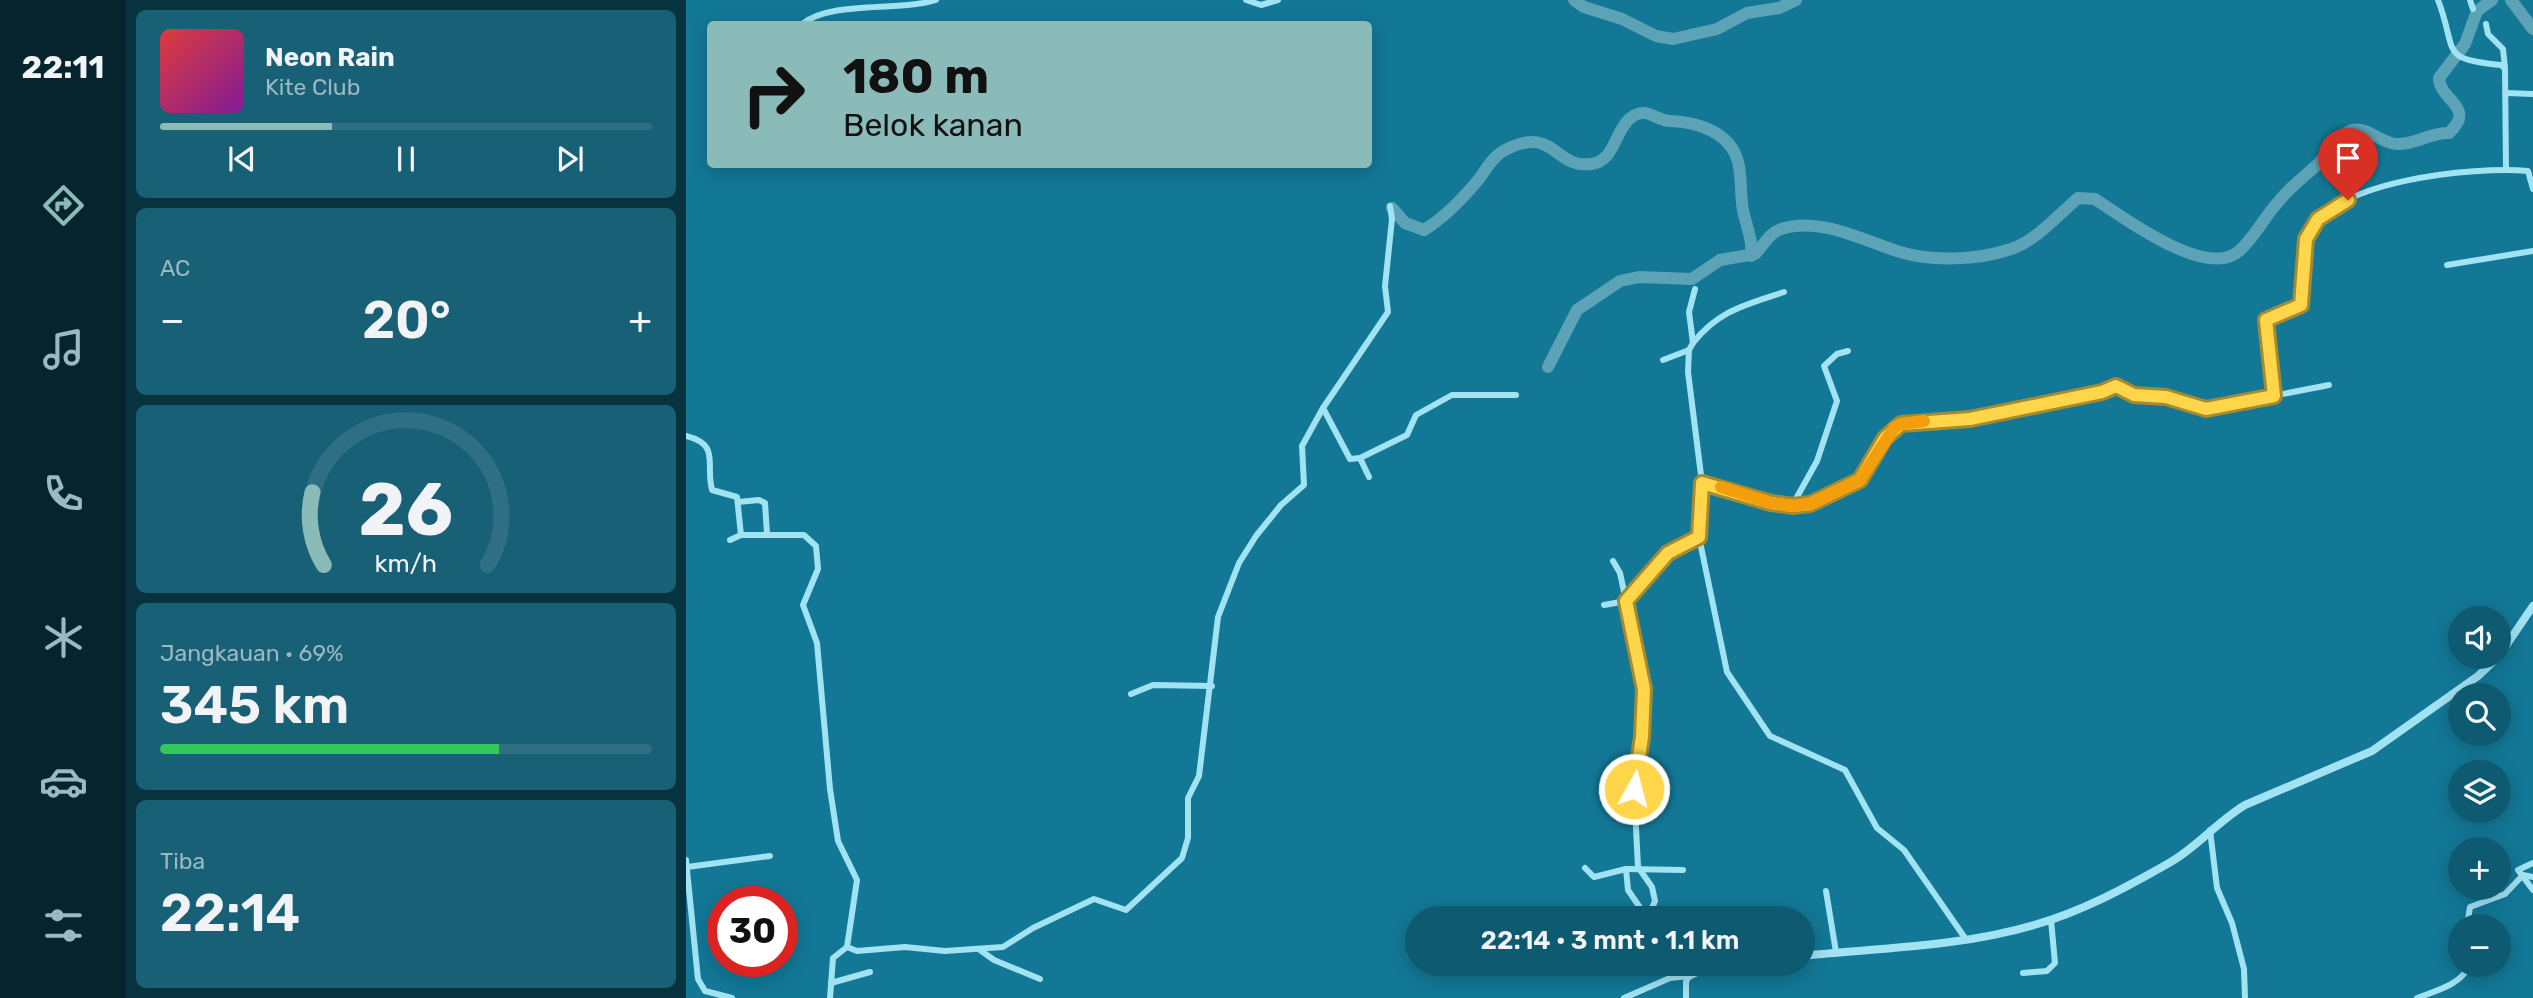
<!DOCTYPE html>
<html lang="id">
<head>
<meta charset="utf-8">
<style>
	body { margin:0; font-family:Rubik,sans-serif; background:#176075; color:#f1f3f6; height:100vh; display:flex; flex-direction:column; font-size:26px; white-space:nowrap }
	* { box-sizing:border-box; margin:0 }
	p { font-size:23px; color:#9bb9c3 }
	.icon { flex:none; width:38px; height:38px; fill:none; stroke:currentColor; stroke-width:2; stroke-linecap:round; stroke-linejoin:round }
	.map { position:relative; flex:1; overflow:hidden }
	.details { display:flex; flex-direction:column; gap:10px; padding:10px; background:#08323e; width:560px }
	.details>* { flex:none }
	.top-card { position:absolute; left:21px; top:21px; width:665px; height:147px; border-radius:7px; box-shadow:0 4px 18px #0003; background:#8bbbb9; color:#111; overflow:hidden }
	.controls { position:absolute; left:1762px; top:606px; display:grid; gap:14px }
	.controls a { display:grid; place-items:center; width:63px; height:63px; border-radius:50%; background:#0e5a70; box-shadow:0 4px 18px #0003; font-size:35px }
	.speed { position:absolute; left:21px; top:886px; display:flex; gap:14px; font-size:35px; font-weight:700; text-align:center }
	.speed>* { display:grid; place-content:center; width:91px; height:91px; border-radius:50%; background:#0e5a70; box-shadow:0 4px 18px #0003; line-height:1 }
	.speed .limit { border:10px solid #d22; background:#fff; color:#111 }
	.pin { position:absolute; display:grid; place-items:center; width:60px; height:60px; color:#fff; margin:-72px -30px; border-radius:50% 50% 50% 0; rotate:-45deg; box-shadow:0 0 7px #0007 }
	.pin .icon { rotate:45deg }
	.me { position:absolute; width:77px; margin:-38px; rotate:7deg; stroke-linejoin:round; filter:drop-shadow(0 0 5px #0008) }
	.turn { display:flex; align-items:center; gap:24px; height:147px; padding:0 21px; font-size:32px }
	.turn .icon { width:91px; height:91px; stroke-width:2.5 }
	.turn b { display:block; font-size:49px; line-height:60px }
	.big { font-size:52px; font-weight:600; line-height:1.1 }
	.details .card { flex:1; display:flex; flex-direction:column; justify-content:center; gap:10px; min-width:0; padding:0 24px; border-radius:10px; background:#176075 }
	.details .dial { align-items:center; gap:0 }
	.dial svg { height:182px; overflow:visible; fill:none; stroke:#2e6f83; stroke-width:7; stroke-linecap:round; text-anchor:middle }
	.dial text { fill:#f1f3f6; stroke:none }
	.song { display:flex; align-items:center; gap:21px }
	.cover { width:84px; height:84px; border-radius:10px; background:linear-gradient(135deg,hsl(0 70% 55%),hsl(290 70% 35%)) }
	.played { height:7px; border-radius:4px; background:linear-gradient(90deg,#8bbbb9 35%,#2e6f83 35%) }
	.keys { display:flex; justify-content:space-around; direction:ltr }
	.heat { display:flex; justify-content:space-between; align-items:center; font-size:38px; direction:ltr }
	.charge { height:10px; border-radius:5px; background:linear-gradient(90deg,#34c759 69%,#2e6f83 0) }
	.trip { position:absolute; left:719px; top:906px; width:410px; height:70px; border-radius:35px; background:#0e5a70; box-shadow:0 4px 18px #0003; font-weight:600; line-height:70px; text-align:center }
	main { display:flex; flex:1; min-height:0 }
	.tab-bar { display:flex; flex-direction:column; width:126px; justify-content:space-around; align-items:center; background:#06242d; color:#9bb9c3 }
	.tab-bar .icon { width:49px; height:49px }
	.tab-bar .on { color:#8bbbb9 }
	.tab-bar b { font-size:32px; color:#f1f3f6 }
	.map>svg:first-child { display:block }
	.lines { fill:none; stroke-linecap:round; stroke-linejoin:round }
	.river { stroke:#5da3b7; stroke-width:12 }
	.minor { stroke:#a1e2f3; stroke-width:6 }
	.tertiary { stroke:#a1e2f3; stroke-width:8 }
	.route-casing { stroke:#a68a30; stroke-width:18 }
	.route { stroke:#ffd54a; stroke-width:12 }
	.slow { stroke:#f59e0b; stroke-width:12 }
</style>
</head>
<body>
<main>
<nav class="tab-bar">
<b>22:11</b>
<svg class="icon on" aria-label="directions" viewBox="0 0 24 24"><path d="M12 3l9 9-9 9-9-9zM9 14v-3h6M13 9l2 2-2 2"/></svg>
<svg class="icon" aria-label="music" viewBox="0 0 24 24"><path d="M9 18V5l10-2v13"/><circle cx="6" cy="18" r="3"/><circle cx="16" cy="16" r="3"/></svg>
<svg class="icon" aria-label="phone" viewBox="0 0 24 24"><path d="M5 4h4l2 5-3 2q2 4 5 5l2-3 5 2v4C11 20 4 13 5 4z"/></svg>
<svg class="icon" aria-label="climate" viewBox="0 0 24 24"><path d="M12 3v18M4 7l16 10M4 17L20 7"/></svg>
<svg class="icon" aria-label="car" viewBox="0 0 24 24"><path d="M5 17H2v-5l4-1 3-4h7l3 4 3 1v5h-3M9 17h6M6 11h13"/><circle cx="7" cy="17" r="2"/><circle cx="17" cy="17" r="2"/></svg>
<svg class="icon" aria-label="filters" viewBox="0 0 24 24"><path d="M4 7h16M4 17h16"/><circle cx="9" cy="7" r="2"/><circle cx="15" cy="17" r="2"/></svg>
</nav>
<section class="details">
<div class="card">
<div class="song"><i class="cover"></i><div><b>Neon Rain</b><p>Kite Club</p></div></div>
<div class="played"></div>
<div class="keys"><svg class="icon" aria-label="previous" viewBox="0 0 24 24"><path d="M18 5L8 12l10 7zM5 5v14"/></svg><svg class="icon" aria-label="pause" viewBox="0 0 24 24"><path d="M8 5v14M16 5v14"/></svg><svg class="icon" aria-label="next" viewBox="0 0 24 24"><path d="M6 5l10 7-10 7zM19 5v14"/></svg></div>
</div>
<div class="card"><p>AC</p>
<div class="heat"><a>−</a><b class="big">20°</b><a>+</a></div>
</div>
<div class="card dial"><svg viewBox="0 0 100 80">
<path d="M14 69A42 42 0 1 1 86 69"/>
<path d="M14 69A42 42 0 0 1 9 37" stroke="#8bbbb9"/>
<text x="50" y="56" font-size="32" font-weight="700">26</text>
<text x="50" y="72" font-size="11">km/h</text>
</svg></div>
<div class="card"><p>Jangkauan · 69%</p><b class="big">345 km</b><div class="charge"></div></div>
<div class="card"><p>Tiba</p><b class="big">22:14</b></div>
</section>
<div class="map">
<svg width="1847" height="998" viewBox="0 0 1847 998">
	<rect width="100%" height="100%" fill="#127896"/>
	<g class="lines">
		<g class="river">
			<path d="M888 0 898 7 936 19 970 36 987 39 1031 29 1061 13 1093 8 1110 0"/>
			<path d="M1825 0 1847 29"/>
			<path d="M706 208 719 223 738 230C758 218 778 197 793 179 800 169 806 158 817 151 869 123 867 169 905 164 931 161 928 126 949 115 962 108 971 121 984 121 1010 122 1044 131 1052 162 1056 177 1054 194 1057 210 1060 226 1067 239 1065 256"/>
			<path d="M862 367 891 310 934 281 953 277 1006 279 1034 260 1069 254C1078 245 1082 234 1095 229 1134 216 1178 241 1214 252 1247 262 1292 260 1325 249 1351 240 1372 215 1392 198L1409 199C1438 218 1521 280 1553 251 1568 238 1579 216 1593 201 1604 187 1619 176 1632 164 1641 154 1653 134 1666 130 1681 126 1696 144 1711 144 1729 145 1745 132 1763 133 1791 107 1754 101 1753 78L1779 44 1791 11 1806 0"/>
		</g>
		<g class="minor">
			<path d="M560 0 575 5 592 0"/>
			<path d="M1752 0C1772 52 1752 59 1815 65L1819 69 1820 169"/>
			<path d="M1784 0 1787 9"/>
			<path d="M116 24C147 0 211 12 250 0"/>
			<path d="M1800 24 1802 34 1817 49 1819 68"/>
			<path d="M1820 93 1847 94"/>
			<path d="M704 206 706 219 699 286 702 312 637 408 664 459 674 458 721 435 730 415 766 395H830"/>
			<path d="M1761 265 1847 251"/>
			<path d="M1009 289 1003 312 1007 343 1003 350 1002 372 1016 483 1013 537 1041 672 1084 736 1159 770 1191 828 1218 850 1279 938"/>
			<path d="M1007 343C1033 310 1060 305 1098 292"/>
			<path d="M977 360 1003 350"/>
			<path d="M1588 396 1580 320 1615 305C1618 284 1615 260 1620 240 1636 180 1791 166 1842 171L1847 189"/>
			<path d="M0 436C35 445 19 463 26 490L51 497 55 535H118L130 546 132 569 117 605 131 643 144 789 152 841 171 880 161 947 171 951 219 947 259 951 317 947 347 928 408 899 440 910 496 858 502 838V798L513 776 532 617 553 563 570 536 595 505 618 485 616 446 637 408"/>
			<path d="M674 458 683 477"/>
			<path d="M1016 483 1106 506 1131 461 1151 401 1138 366 1151 354 1162 351"/>
			<path d="M52 502 73 500 79 503 81 534"/>
			<path d="M1106 506 1131 502 1174 480 1199 438 1215 424 1284 419 1416 392 1430 386 1448 395 1480 397 1520 409 1643 385"/>
			<path d="M44 540 55 535"/>
			<path d="M918 605 940 601 934 573 927 561"/>
			<path d="M445 694 467 685 526 686"/>
			<path d="M1524 830 1531 888 1546 923 1558 969 1559 998"/>
			<path d="M0 860 12 979 19 991 46 998"/>
			<path d="M1847 863 1832 870 1847 890"/>
			<path d="M1 867 84 856"/>
			<path d="M899 868 908 877 940 869 942 890 955 909 965 910 972 919"/>
			<path d="M940 869 997 870"/>
			<path d="M1140 891 1150 952"/>
			<path d="M965 910 969 901 966 887 952 867 948 789 956 737 958 689 940 601 982 553 1013 537"/>
			<path d="M1781 926 1784 907 1819 894 1837 875 1847 877"/>
			<path d="M294 950 308 960 354 979"/>
			<path d="M1005 964 1010 971"/>
			<path d="M1337 973 1361 971 1369 963 1365 920"/>
			<path d="M145 983 184 972"/>
			<path d="M144 998 147 958 161 947"/>
			<path d="M938 998 984 978 1003 976 1000 982V998"/>
			<path d="M1731 998C1749 991 1778 984 1783 964"/>
		</g>
		<g class="tertiary">
			<path d="M1813 656 1847 606"/>
			<path d="M1116 956C1193 948 1273 947 1348 925 1395 912 1441 887 1483 863 1510 848 1531 822 1559 805L1686 751 1792 676 1813 656"/>
			<path d="M1003 976 1027 964"/>
		</g>
	</g>
	<g class="lines">
		<g class="route-casing">
			<path id="route" d="M948 789 956 737 958 689 940 601 982 553 1013 537 1016 483 1085 503 1107 506 1124 504 1174 480 1199 438 1215 424 1284 419 1416 392 1430 386 1448 395 1480 397 1520 409 1588 396 1580 320 1615 305 1620 239 1632 219 1662 200"/>
		</g>
		<use href="#route" class="route"/>
		<path class="slow" d="M1035 487 1085 503 1107 506 1124 504 1174 480 1208 428 1215 424 1238 421"/>
	</g>
</svg>
<div class="controls">
<a><svg class="icon" aria-label="sound" viewBox="0 0 24 24"><path d="M4 9h4l5-4v14l-5-4H4zM17 9q2 3 0 6"/></svg></a>
<a><svg class="icon" aria-label="search" viewBox="0 0 24 24"><circle cx="10" cy="10" r="6"/><path d="M15 15l6 6"/></svg></a>
<a><svg class="icon" aria-label="layers" viewBox="0 0 24 24"><path d="M12 4l9 5-9 5-9-5zM3 14l9 5 9-5"/></svg></a>
<a>+</a>
<a>−</a>
</div>
<div class="speed"><div class="limit">30</div></div>
<div class="pin" style="left:1662px;top:200px;background:#d93025"><svg class="icon" aria-label="arrive" viewBox="0 0 24 24"><path d="M6 21V4h12l-3 4 3 4H6"/></svg></div>
<svg class="me" style="left:948px;top:789px" viewBox="-20 -20 40 40"><circle r="17" fill="#ffd54a" stroke="#fff" stroke-width="3"/><path d="M0-11L8 9 0 5-8 9z" fill="#fff"/></svg>
<div class="trip">22:14 · 3 mnt · 1.1 km</div>
<div class="top-card">
<div class="turn"><svg class="icon" aria-label="right" viewBox="0 0 24 24"><path d="M7 20v-9h11M14 6l5 5-5 5"/></svg><div><b>180 m</b>Belok kanan</div></div>
</div>
</div>
</main>
</body>
</html>
